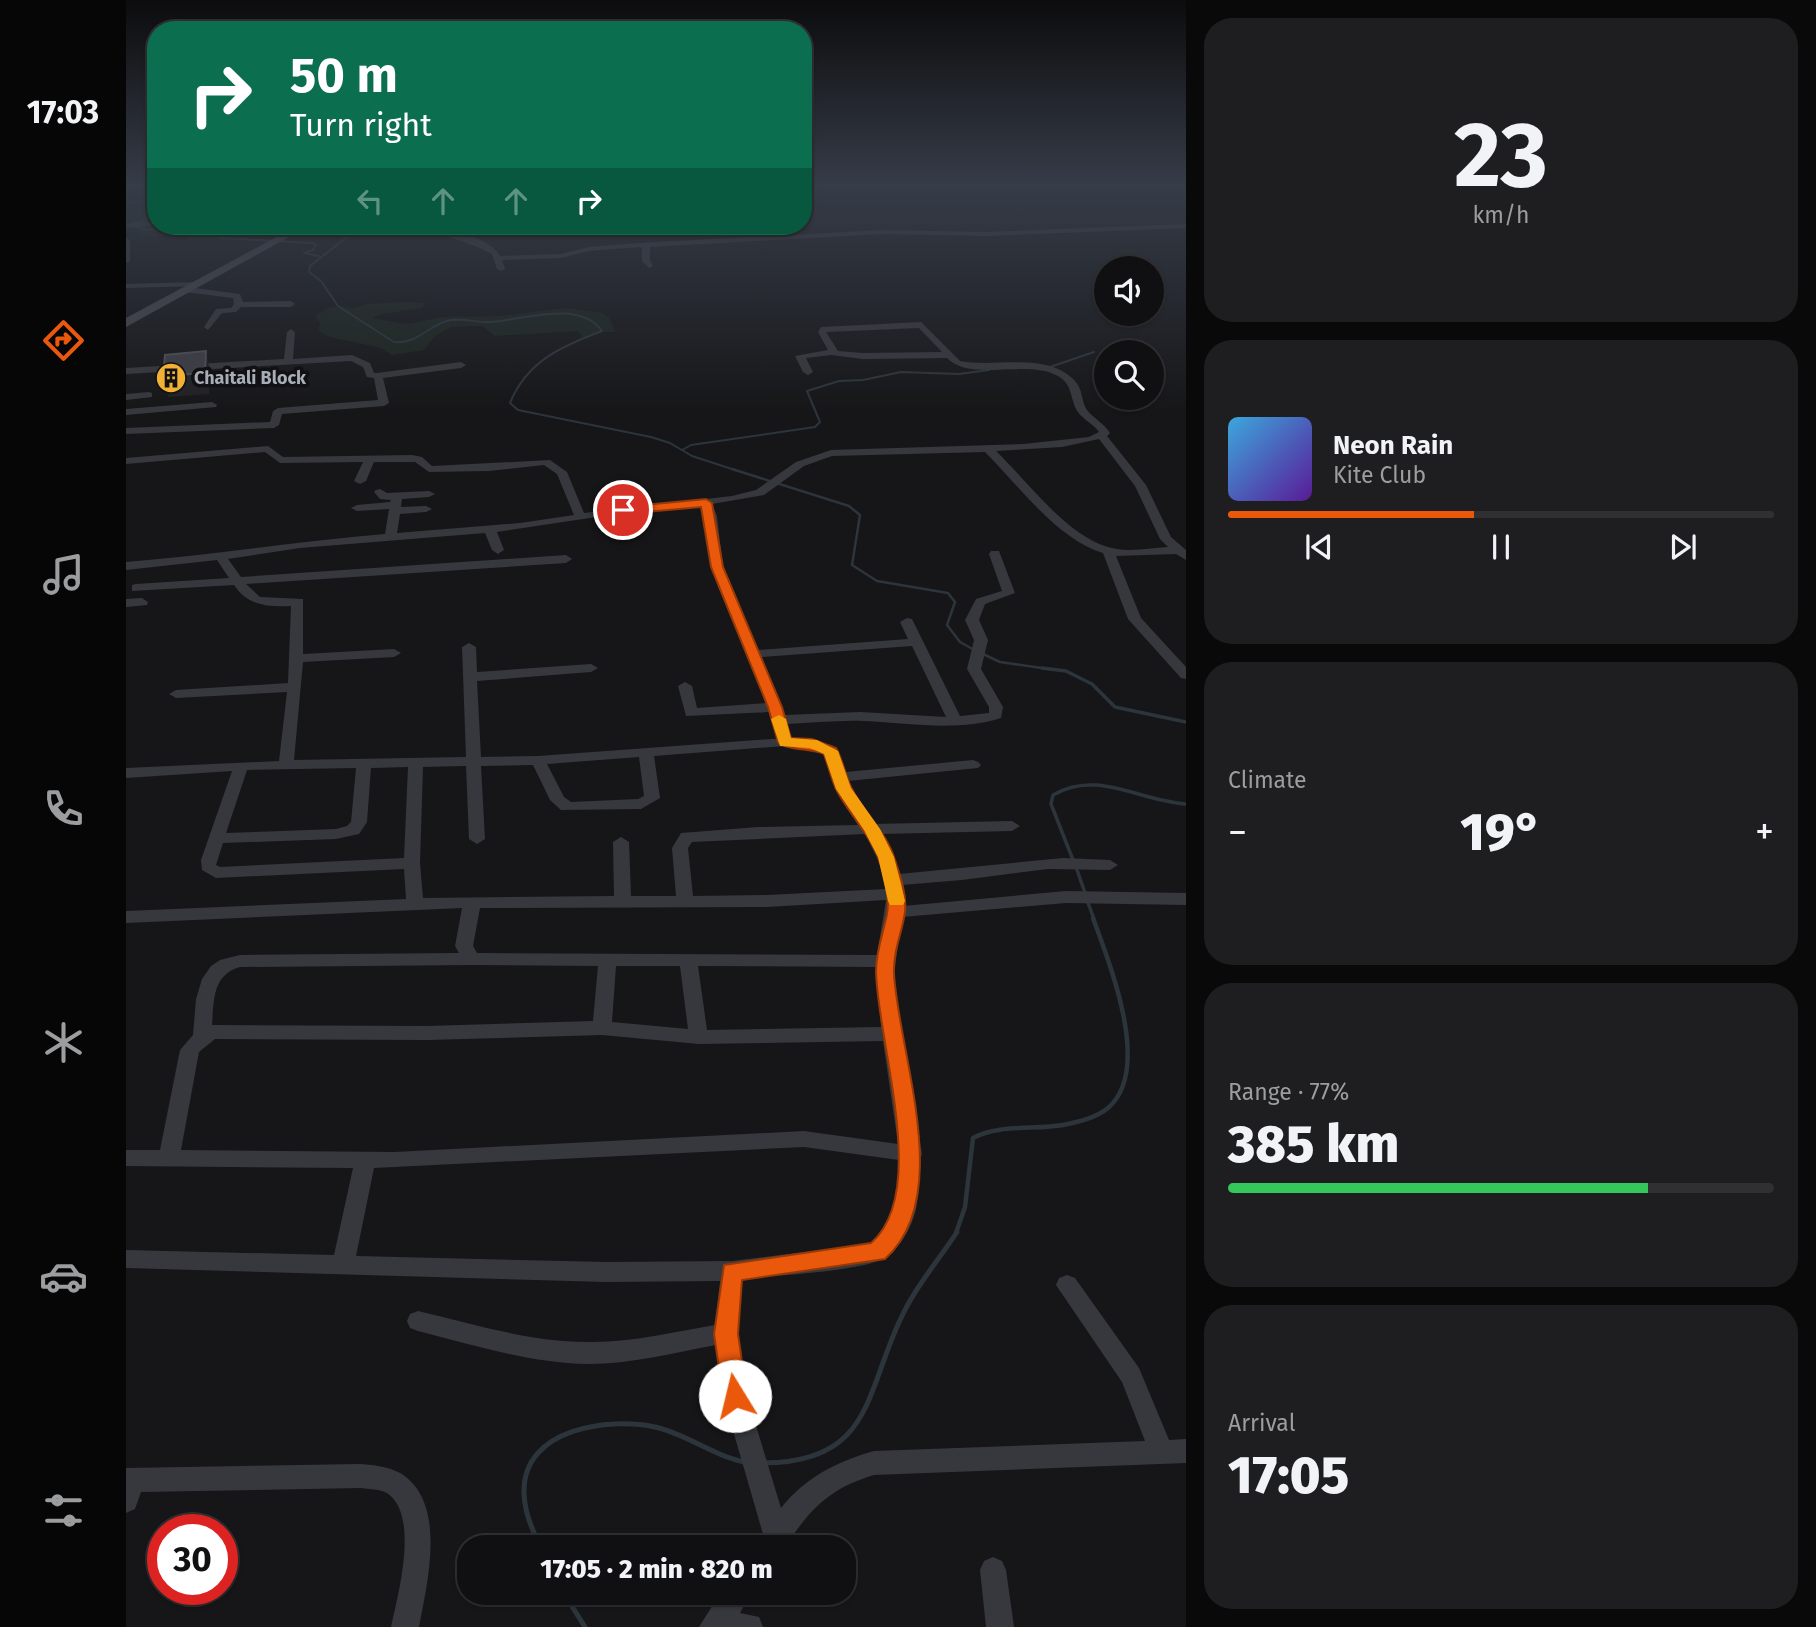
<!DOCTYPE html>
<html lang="en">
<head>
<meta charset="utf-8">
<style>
	body { margin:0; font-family:"Fira Sans",sans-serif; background:#1e1e20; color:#f1f3f6; height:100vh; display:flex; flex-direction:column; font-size:26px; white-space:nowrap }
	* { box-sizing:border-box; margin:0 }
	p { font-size:23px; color:#9c9d9f }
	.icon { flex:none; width:38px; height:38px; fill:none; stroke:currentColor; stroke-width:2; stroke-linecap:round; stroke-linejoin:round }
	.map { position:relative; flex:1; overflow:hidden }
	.side { display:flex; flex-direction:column; gap:18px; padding:18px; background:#09090a; width:630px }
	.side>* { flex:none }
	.banner { position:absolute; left:21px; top:21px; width:665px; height:214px; border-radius:28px; box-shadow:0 2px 5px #0004,0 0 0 2px #303032; background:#0b6e4f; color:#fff; overflow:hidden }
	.buttons { position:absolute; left:968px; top:256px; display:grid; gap:14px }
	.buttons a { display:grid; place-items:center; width:70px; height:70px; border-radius:50%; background:#101012; box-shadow:0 2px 5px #0004,0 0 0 2px #303032; font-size:35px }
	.speed { position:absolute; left:21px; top:1514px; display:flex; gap:14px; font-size:35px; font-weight:700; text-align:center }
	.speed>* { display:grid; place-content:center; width:91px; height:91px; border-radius:50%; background:#101012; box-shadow:0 2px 5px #0004,0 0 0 2px #303032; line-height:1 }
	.speed .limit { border:10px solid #d22; background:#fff; color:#111 }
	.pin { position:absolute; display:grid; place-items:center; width:60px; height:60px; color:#fff; margin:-30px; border:4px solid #fff; border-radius:50%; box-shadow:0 2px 7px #0007 }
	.me { position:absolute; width:77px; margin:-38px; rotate:351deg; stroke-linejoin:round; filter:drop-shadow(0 0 5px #0008) }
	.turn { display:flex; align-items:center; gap:24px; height:147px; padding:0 28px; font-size:32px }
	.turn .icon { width:91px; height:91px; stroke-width:2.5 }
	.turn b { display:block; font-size:49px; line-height:60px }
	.lanes { display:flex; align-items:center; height:66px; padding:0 28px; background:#0003; justify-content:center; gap:35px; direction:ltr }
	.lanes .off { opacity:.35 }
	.big { font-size:52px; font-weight:800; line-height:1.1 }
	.side .card { flex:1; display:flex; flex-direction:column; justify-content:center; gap:10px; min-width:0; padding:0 24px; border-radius:28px; background:#1e1e20 }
	.side .dial { align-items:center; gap:0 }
	.dial b { font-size:91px; line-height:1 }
	.song { display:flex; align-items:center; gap:21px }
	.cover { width:84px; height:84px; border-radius:10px; background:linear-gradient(135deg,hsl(200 70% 55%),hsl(270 70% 35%)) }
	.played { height:7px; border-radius:4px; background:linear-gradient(90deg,#ea580c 45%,#303032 45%) }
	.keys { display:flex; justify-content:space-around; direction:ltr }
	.heat { display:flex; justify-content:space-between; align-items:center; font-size:38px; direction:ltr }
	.charge { height:10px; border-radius:5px; background:linear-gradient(90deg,#34c759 77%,#303032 0) }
	.trip { position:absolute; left:331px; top:1535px; width:399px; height:70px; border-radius:28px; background:#101012; box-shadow:0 2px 5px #0004,0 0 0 2px #303032; font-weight:800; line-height:70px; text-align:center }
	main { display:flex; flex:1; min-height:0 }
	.menu { display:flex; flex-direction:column; width:126px; justify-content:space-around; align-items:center; background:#060607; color:#9c9d9f }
	.menu .icon { width:49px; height:49px }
	.menu .on { color:#ea580c }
	.menu b { font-size:32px; color:#f1f3f6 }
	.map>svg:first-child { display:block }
	.green { fill:#1c231d }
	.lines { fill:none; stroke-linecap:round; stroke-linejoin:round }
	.stream-far4 { stroke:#2c353c; stroke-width:2 }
	.stream-far3 { stroke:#2c353c; stroke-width:2.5 }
	.stream-far2 { stroke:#2c353c; stroke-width:3.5 }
	.stream-far1 { stroke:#2c353c; stroke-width:4.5 }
	.stream { stroke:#2c353c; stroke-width:5 }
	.street { fill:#37383d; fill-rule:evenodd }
	.secondary { fill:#45474d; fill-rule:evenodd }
	.shaded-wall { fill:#212124 }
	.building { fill:#3f3f44; stroke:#4f5156; stroke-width:2 }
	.route { fill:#ea580c; stroke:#983908; stroke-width:2 }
	.slow { fill:#f59e0b }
	.labels { text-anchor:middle; stroke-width:7; stroke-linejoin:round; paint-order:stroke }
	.far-poi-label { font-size:18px; font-weight:bold; fill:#a8adb8; stroke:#111113; text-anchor:start }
</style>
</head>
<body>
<main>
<nav class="menu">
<b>17:03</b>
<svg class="icon on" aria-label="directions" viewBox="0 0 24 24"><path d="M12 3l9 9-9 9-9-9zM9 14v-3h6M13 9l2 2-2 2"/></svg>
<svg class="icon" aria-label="music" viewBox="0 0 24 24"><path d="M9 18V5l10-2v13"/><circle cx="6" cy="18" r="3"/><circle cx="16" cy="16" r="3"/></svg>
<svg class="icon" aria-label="phone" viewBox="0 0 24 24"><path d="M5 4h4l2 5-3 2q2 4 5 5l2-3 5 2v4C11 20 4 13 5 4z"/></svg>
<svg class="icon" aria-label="climate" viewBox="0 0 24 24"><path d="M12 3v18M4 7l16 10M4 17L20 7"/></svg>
<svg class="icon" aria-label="car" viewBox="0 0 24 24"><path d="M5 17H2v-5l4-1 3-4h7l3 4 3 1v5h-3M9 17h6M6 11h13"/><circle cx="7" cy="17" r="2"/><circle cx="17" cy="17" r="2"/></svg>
<svg class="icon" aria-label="filters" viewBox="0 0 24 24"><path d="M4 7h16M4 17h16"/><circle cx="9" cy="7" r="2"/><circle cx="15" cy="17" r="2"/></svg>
</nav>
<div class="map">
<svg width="1060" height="1627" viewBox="0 0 1060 1627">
	<rect width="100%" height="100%" fill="#161618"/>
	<g class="green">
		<path d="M30 197V218L17 222V225C39 230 72 217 90 234L131 240 64 241 61 238 63 233 55 229 42 230V236H18L11 232H0V201Z"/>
		<path d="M281 302 299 303 296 308 256 314 246 318 280 324 317 317 376 316 440 308 476 313 483 318 490 332H477L458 339 452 331 369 336 356 326 325 327 309 336 298 350 266 355 255 348 204 337 192 331 194 323 189 316 202 308 215 306 227 308 242 304Z"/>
	</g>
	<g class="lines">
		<g class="stream-far4">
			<path d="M0 203 30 200"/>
			<path d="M30 217 6 224 18 230 64 227 96 238 186 243 190 245 187 250 178 253 193 256"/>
			<path d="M244 226 225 234 184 266 183 272 195 281 212 306 268 342C292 344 300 327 321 321 335 317 350 323 364 322 397 320 453 299 476 331 436 346 401 361 384 403L392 410 525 437 544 443 566 456 612 471"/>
			<path d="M921 368 968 352"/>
			<path d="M556 450 565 445 689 427 694 422 681 391 713 381 737 380 775 372 833 374 863 370"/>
		</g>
		<g class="stream-far3">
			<path d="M606 469 723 506 734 515 726 565 751 581 822 593 829 602 821 625 834 642 850 651"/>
			<path d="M857 654 874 662 929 670"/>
		</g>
		<g class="stream-far2">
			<path d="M916 668 940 671 966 684 989 707 1060 722"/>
			<path d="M947 860 925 804 927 795C971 769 1013 801 1060 804"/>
			<path d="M950 867 959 893"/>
			<path d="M961 900 968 919"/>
		</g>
		<path class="stream-far1" d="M830 1233 839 1207 847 1138C872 1124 909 1130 937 1125 952 1122 970 1118 982 1108 1027 1069 983 963 967 918"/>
		<g class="stream">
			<path d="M637 1463C746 1463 739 1393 775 1318 790 1286 812 1261 831 1232"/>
			<path d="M414 1547C406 1528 398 1512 398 1491 398 1428 483 1417 529 1427 561 1434 587 1456 619 1462"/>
			<path d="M437 1592 459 1627"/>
		</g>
		<g class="street">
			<path d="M30 221V225L0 228V224Z"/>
			<path d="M1060 224V228L862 236 756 234 524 247V261L527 266 523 268 516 261V248L514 247 463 251 435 258 376 260 379 269 375 271 371 269 366 254C306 222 242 228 176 229L172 227C187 223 206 226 221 226 256 226 354 222 374 256L435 254 463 247 514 243 756 230 862 232Z"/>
			<path d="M0 238 4 240V261L0 263Z"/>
			<path d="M71 282 75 284 74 286 0 288V284Z"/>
			<path d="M61 287 114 294 117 302 165 301 169 304 165 307H115L110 312 96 313 82 330 78 327 90 309 105 308 108 304 107 298 58 292 57 290Z"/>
			<path d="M795 322 834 361C870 368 921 351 949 381 957 389 955 401 961 410 968 419 978 423 984 433L981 436 1020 485 1045 537 1060 550V560L1050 554 990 556 1015 618 1060 667V679L1055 678 1002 619 977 553C932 540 891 484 859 452L706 456 678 466 638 495 586 504 591 516 597 567 632 650 782 639 774 622 781 618 786 619 834 716 863 713V707L841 669 848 640 839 620 850 599 876 591 863 554 865 551H873L889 593 859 604 853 620 862 640 855 669 877 707 875 718C831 732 784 723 738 721 713 720 687 723 661 724L663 730 656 734 649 730 643 712 560 716 552 686 559 682 566 686 571 708 640 703 585 567 579 516 575 506 497 513 371 532 378 550 372 554 366 550 359 533 174 548 102 559 115 577 440 555 446 559 440 563 120 584 134 597 177 599V654L268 649 275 653 268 657 177 662 168 760 340 757 336 647 343 643 350 647 351 672 465 664 472 668 465 672 351 681 355 757 412 756 659 738 706 745 715 758 720 772 847 760 852 762 855 765 852 768 722 781 748 824 886 821 894 826 886 831 754 834 773 874 937 858 984 860 992 865 984 870 922 869 836 880 776 885 777 906 940 891 1060 893V905L940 903 776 917 768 974 774 1030 796 1154C789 1168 795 1195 789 1213 784 1230 775 1246 760 1257 742 1271 644 1276 616 1279L612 1333 621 1396 655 1508C680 1477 710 1462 748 1451L1019 1441 996 1382 930 1285 933 1278 941 1275 949 1278 1013 1368 1043 1440 1060 1439V1463L748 1475C704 1488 684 1509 659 1547H631L637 1534 597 1396 590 1345C548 1353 505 1364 462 1364 404 1363 347 1345 292 1331L284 1328 281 1321 284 1314 292 1311C347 1324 404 1342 461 1342 504 1343 547 1332 589 1325L594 1281 480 1282 0 1268V1250L208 1255 227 1168 0 1166V1150H34L54 1050 67 1035 70 999 76 979 85 966 94 960 114 955 333 953 329 946 336 908 0 923V911L280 899 278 869 90 878 76 870 75 860 106 771 0 778V768L153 761 161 692 50 698 43 694 50 690 162 683 165 606C142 607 122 606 108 585L6 591V585L10 584 103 578 91 560 0 570V562C87 555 172 541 259 534L263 509 231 511 225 508 231 505 264 502 265 500 254 499 248 492 250 490 254 489 261 493 303 491 309 494 303 497 276 499 275 507 300 506 306 509 300 512 274 514 271 533 394 523 448 515 431 474 418 465 363 471 303 472 289 462H248L240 481 234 484 228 481 237 462 154 463 139 452 0 464V458L142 446 157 457 286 455 296 457 306 466 424 460 441 472 458 513 606 496 630 490 670 462 705 450 897 444 963 437 973 432C967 423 955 419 950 409 944 396 946 384 932 376 901 358 845 383 821 358L737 359 705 355 680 358 687 372 682 375 677 372 669 356 702 350 692 332 695 327ZM793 328 816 352 737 353 712 351 700 332ZM973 439 1009 486 1034 539 1042 547C1023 548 1001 553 982 547 940 535 901 481 870 451L936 447ZM786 646 820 717 734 712 659 715 635 657ZM659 746 696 752 711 792 732 825 632 827 555 833 546 848 550 896H505L503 842 495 837 487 842 488 896 297 898 294 863 297 767 340 766 343 839 351 844 359 839 355 766 407 765 424 800 435 810 515 809 534 798 528 756ZM513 757 518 796 512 799 445 802 438 797 421 764ZM282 767 278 858 94 867 90 865 97 843 210 839 233 834 241 822 245 768ZM230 768 225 822 221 826 210 829 100 833 121 770ZM739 834 755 866 760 889 641 895 567 896 562 848 566 842ZM760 900 751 955 351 953 347 946 354 908 641 907ZM346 965 472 966 467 1021 301 1026 86 1025C88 1001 86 975 114 967ZM490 966H554L562 1029 486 1022ZM572 966 750 967 755 1027 581 1030ZM476 1035 573 1044 757 1041 772 1144 678 1131 269 1152 55 1150 73 1052 89 1039 301 1040ZM678 1147 773 1160C773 1198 773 1217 744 1244L606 1261 480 1262 230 1256 248 1168Z"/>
			<path d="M165 329 169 332 167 359 226 355 244 363 248 373H251L335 362 340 365 335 368 257 378 263 403 258 406 156 414 153 425 148 428 0 434V428L144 422 147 411 152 408 252 400 248 378 241 377 237 367 225 361 0 374V368L158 359 161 332Z"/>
			<path d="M23 392 26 393V397L0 400V394Z"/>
			<path d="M86 402 91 405 90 407 0 415V409Z"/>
			<path d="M16 598 22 602 21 605 0 607V599Z"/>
			<path d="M234 1464C249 1465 268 1467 280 1477 320 1509 301 1584 293 1627H265C272 1595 294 1515 261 1493 254 1489 242 1489 234 1488L15 1492 9 1509 0 1513V1468Z"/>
			<path d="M867 1557 876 1561 880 1570 888 1627H860L854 1570 858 1561Z"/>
			<path d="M595 1592H625L614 1613 633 1617 637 1627H573Z"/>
		</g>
		<path class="secondary" d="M171 226H183L0 327V318Z"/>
	</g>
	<path class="shaded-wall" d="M80 351 84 372 83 394 42 397 37 376Z"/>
	<path class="building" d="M80 351 79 373 37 376 39 355Z"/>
	<linearGradient id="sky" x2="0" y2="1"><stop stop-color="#0c0c0d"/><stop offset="0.45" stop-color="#363c48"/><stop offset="1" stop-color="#363c48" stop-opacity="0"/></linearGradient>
	<rect width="1060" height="413" fill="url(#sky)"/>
	<path class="route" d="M580 499 586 503 597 567 656 707 665 738 686 739 710 748C717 760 719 775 725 787 737 813 761 832 769 860 774 875 781 895 779 912 776 933 767 951 768 974 773 1056 829 1196 759 1259L616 1280 612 1334 621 1396 618 1405 609 1408 601 1405 597 1396 588 1334 598 1265 745 1243C804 1192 751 1042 750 971 750 951 757 934 761 914 764 897 758 873 752 857 742 831 722 813 710 789 705 778 702 765 698 754 684 748 662 751 652 742L642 707 585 567 575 507 497 514 491 510 497 507Z"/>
	<path class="slow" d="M653 715 660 719 665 738 691 740 712 751 725 788 754 829 768 857 779 901 777 905H764L762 901 752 857 738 830 710 789 698 754 684 748 654 746 645 719Z"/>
	<defs>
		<g id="building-disc" transform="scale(1.575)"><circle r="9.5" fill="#f2b134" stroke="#111113"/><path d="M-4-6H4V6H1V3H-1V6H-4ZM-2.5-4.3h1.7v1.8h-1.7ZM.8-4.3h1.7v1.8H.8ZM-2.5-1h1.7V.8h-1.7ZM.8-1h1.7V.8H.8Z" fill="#111"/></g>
	</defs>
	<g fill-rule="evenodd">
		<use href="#building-disc" x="45" y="378"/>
	</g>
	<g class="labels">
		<g class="far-poi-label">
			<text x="68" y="384">Chaitali Block</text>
		</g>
	</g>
</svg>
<div class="buttons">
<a><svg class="icon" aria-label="sound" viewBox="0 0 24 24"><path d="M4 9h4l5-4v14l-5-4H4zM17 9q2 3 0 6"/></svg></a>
<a><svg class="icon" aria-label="search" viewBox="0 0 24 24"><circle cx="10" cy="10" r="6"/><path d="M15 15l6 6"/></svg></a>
</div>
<div class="speed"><div class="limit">30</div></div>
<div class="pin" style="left:497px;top:510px;background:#d93025"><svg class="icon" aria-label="arrive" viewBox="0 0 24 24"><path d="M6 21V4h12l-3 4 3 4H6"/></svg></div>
<svg class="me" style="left:609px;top:1396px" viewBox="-20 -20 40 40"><circle r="19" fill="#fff"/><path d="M0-13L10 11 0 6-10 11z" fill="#ea580c"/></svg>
<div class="trip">17:05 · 2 min · 820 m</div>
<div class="banner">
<div class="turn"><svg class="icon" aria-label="right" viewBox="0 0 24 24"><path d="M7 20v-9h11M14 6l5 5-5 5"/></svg><div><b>50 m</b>Turn right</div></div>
<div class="lanes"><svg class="icon off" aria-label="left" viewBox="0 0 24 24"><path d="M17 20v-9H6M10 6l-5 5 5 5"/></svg><svg class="icon off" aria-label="ahead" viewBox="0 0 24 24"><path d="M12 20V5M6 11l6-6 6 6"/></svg><svg class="icon off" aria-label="ahead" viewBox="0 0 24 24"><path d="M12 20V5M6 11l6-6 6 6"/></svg><svg class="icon" aria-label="right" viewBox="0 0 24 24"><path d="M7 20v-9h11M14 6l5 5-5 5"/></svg></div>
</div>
</div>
<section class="side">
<div class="card dial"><b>23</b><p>km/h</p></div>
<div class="card">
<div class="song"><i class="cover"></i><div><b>Neon Rain</b><p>Kite Club</p></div></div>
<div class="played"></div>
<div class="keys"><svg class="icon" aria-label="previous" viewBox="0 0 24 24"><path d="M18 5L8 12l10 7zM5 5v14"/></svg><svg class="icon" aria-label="pause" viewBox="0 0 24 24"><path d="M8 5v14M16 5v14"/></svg><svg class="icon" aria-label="next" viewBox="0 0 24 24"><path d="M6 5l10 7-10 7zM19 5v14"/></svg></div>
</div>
<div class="card"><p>Climate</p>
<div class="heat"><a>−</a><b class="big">19°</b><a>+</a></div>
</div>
<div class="card"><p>Range · 77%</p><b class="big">385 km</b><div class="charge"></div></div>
<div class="card"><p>Arrival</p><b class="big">17:05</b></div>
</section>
</main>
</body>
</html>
